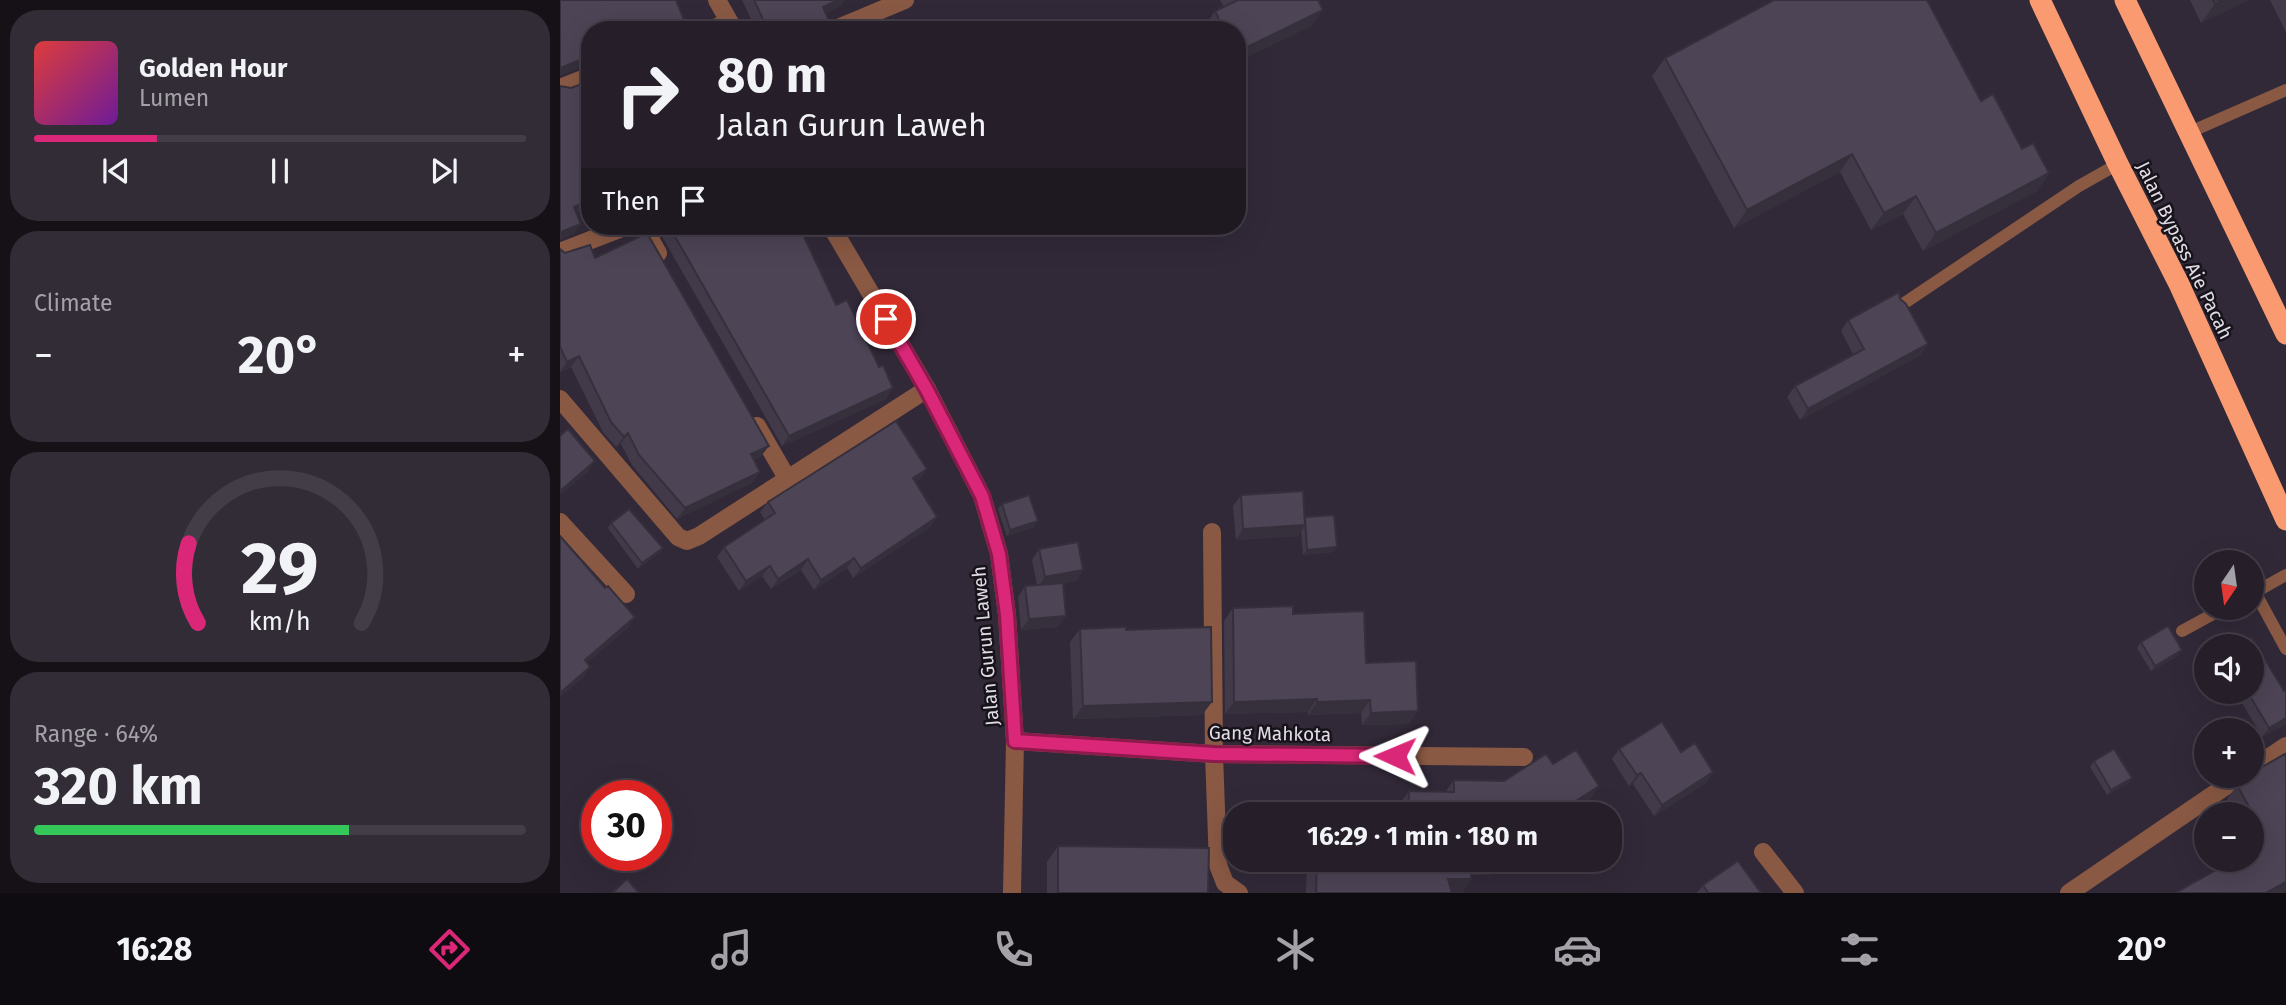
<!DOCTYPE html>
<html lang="en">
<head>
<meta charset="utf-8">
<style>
	body { margin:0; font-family:"Fira Sans",sans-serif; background:#322c36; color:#f1f3f6; height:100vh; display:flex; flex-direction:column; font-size:26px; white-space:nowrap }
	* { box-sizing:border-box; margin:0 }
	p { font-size:23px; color:#a4a2a8 }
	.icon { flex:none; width:38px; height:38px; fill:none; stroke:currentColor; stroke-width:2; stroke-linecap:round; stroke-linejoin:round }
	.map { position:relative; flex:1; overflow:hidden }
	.side { display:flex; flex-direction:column; gap:10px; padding:10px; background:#151117; width:560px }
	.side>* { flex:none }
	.guide { position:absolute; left:21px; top:21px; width:665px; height:214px; border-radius:28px; box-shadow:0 7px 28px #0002,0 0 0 2px #423d47; background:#261f2a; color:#f1f3f6; overflow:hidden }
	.needle { width:46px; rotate:193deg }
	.buttons { position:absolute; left:1634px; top:550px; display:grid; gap:14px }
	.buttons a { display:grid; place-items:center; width:70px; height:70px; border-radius:50%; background:#261f2a; box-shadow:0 7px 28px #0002,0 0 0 2px #423d47; font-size:35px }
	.speed { position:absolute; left:21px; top:780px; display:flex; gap:14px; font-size:35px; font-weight:700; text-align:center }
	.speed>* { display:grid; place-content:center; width:91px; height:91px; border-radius:50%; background:#261f2a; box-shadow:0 7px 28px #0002,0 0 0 2px #423d47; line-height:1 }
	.speed .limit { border:10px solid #d22; background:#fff; color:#111 }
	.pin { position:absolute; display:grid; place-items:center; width:60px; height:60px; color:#fff; margin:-30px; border:4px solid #fff; border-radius:50%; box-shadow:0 2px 7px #0007 }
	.me { position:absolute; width:77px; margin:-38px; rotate:271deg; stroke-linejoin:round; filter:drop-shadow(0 0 5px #0008) }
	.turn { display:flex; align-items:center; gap:24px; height:147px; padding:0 21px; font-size:32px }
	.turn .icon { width:91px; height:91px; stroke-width:2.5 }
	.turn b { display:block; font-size:49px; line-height:60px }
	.then { display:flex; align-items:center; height:66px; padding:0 21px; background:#0003; gap:14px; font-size:26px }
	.big { font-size:52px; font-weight:700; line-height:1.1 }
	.side .tile { flex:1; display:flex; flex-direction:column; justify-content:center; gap:10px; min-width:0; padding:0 24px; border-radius:28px; background:#322c36 }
	.side .dial { align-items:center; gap:0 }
	.dial svg { height:182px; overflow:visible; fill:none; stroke:#423d47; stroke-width:7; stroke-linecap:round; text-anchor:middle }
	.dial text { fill:#f1f3f6; stroke:none }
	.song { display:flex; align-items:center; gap:21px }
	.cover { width:84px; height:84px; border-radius:10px; background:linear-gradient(135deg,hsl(0 70% 55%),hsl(280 70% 35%)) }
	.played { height:7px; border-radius:4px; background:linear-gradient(90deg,#db2777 25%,#423d47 25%) }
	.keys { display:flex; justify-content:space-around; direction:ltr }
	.heat { display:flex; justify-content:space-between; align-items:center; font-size:38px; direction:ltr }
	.charge { height:10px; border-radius:5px; background:linear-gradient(90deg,#34c759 64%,#423d47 0) }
	.trip { position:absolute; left:663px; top:802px; width:399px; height:70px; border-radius:28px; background:#261f2a; box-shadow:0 7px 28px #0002,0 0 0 2px #423d47; font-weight:700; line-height:70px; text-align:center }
	.dock { display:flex; height:112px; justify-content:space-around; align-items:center; background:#0f0c11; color:#a4a2a8 }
	.dock .icon { width:49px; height:49px }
	.dock .on { color:#db2777 }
	.dock b { font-size:32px; color:#f1f3f6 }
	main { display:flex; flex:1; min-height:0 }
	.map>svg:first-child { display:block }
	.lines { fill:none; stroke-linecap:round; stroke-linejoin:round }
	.lane { stroke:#895944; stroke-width:12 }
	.street { stroke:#895944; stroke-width:18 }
	.highway { stroke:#f99a70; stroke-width:21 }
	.wall { fill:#423a49 }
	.shaded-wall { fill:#36303c }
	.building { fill:#4d4455; stroke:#36303c; stroke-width:2 }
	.route-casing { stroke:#8e194d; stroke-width:18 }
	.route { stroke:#db2777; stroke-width:12 }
	.labels { text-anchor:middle; stroke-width:5; stroke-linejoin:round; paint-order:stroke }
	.street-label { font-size:19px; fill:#e1dce6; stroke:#17131a }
</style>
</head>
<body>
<main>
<section class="side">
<div class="tile">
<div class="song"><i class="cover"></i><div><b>Golden Hour</b><p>Lumen</p></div></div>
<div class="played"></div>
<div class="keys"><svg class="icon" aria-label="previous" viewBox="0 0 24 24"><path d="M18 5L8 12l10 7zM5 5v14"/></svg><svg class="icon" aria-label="pause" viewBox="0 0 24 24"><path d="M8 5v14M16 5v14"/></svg><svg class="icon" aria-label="next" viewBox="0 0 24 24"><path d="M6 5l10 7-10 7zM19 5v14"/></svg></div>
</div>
<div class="tile"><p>Climate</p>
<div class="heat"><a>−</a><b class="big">20°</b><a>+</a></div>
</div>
<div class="tile dial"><svg viewBox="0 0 100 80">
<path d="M14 69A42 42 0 1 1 86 69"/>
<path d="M14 69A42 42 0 0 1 10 34" stroke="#db2777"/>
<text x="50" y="56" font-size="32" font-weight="700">29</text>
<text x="50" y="72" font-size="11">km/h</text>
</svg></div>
<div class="tile"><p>Range · 64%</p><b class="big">320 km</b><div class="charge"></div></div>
</section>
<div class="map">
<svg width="1726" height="893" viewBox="0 0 1726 893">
	<rect width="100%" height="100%" fill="#322938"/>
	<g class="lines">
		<g class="lane">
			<path d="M1630 132 1726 90"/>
			<path d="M1340 306 1519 186 1558 164"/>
			<path d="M1695 592 1726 649"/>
			<path d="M1692 594 1726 575"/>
			<path d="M1622 631 1666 607"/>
		</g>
		<g class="street">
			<path d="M157 0 174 30"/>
			<path d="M149 30 169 22"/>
			<path d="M273 30 345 0"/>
			<path d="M0 88 30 76"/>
			<path d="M83 226 98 253"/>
			<path d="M271 226 367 389 422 496 439 554 447 615 455 741 452 893"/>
			<path d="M0 252 67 226"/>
			<path d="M0 399 118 537 127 541 139 536 367 389"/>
			<path d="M197 426 227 478"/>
			<path d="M0 522 66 594"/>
			<path d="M652 532 654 754 658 865 665 883 679 893"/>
			<path d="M455 741 654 754 964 757"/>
			<path d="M1692 769 1726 746"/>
			<path d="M1203 852 1235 893"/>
			<path d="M1509 893 1682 775"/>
		</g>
		<g class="highway">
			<path d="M1480 0 1558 164 1619 284 1726 520"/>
			<path d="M1565 0 1726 334"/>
		</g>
	</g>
	<g class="wall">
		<path d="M182 0H285L281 5 266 13 273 30H196Z"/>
		<path d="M660 0H758L752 26 677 30H645L644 27 655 11 664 7Z"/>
		<path d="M1630 0H1688L1641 23Z"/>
		<path d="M1710 0H1726V32Z"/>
		<path d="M1105 58 1421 101 1462 149 1489 173 1477 191 1363 251 1343 214 1311 230 1280 172 1174 228 1092 76Z"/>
		<path d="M96 226H239L276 305 326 399 222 446Z"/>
		<path d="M0 249 5 253 35 258 209 446 201 456 194 460 200 472 193 482 117 519 72 465 61 444 56 447 43 432 11 367 0 372Z"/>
		<path d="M1340 299 1361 355 1240 420 1227 397 1235 386 1293 354 1281 331 1288 320Z"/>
		<path d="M367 469 360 479 355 482 377 517 370 527 293 578 287 568 254 590 241 570 211 589 202 576 179 591 157 557 164 547 205 520 200 512 208 502Z"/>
		<path d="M681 495 745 517 777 547 773 552 743 555 741 531 738 536 676 540 673 506Z"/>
		<path d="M442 504 474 527 447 536 438 509Z"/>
		<path d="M51 523 103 548 99 553 78 569 48 528Z"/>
		<path d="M479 549 523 570 516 581 503 583 498 627 461 630 458 597 465 586 477 585 472 560Z"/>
		<path d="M673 608 733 614 806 663 849 724 802 725 801 713 748 715V712L665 714 664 621Z"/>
		<path d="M520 629 566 630 642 715 513 719 510 642Z"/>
		<path d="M1581 642 1619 655 1591 671 1577 648Z"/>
		<path d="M1659 691H1724L1726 724 1702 737 1678 696 1666 703Z"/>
		<path d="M1059 749 1121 752 1153 772 1146 783 1094 816 1073 784 1069 786 1052 759Z"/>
		<path d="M1726 757V890L1721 893H1615L1692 859V814H1675L1667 799 1677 785Z"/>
		<path d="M1534 761 1572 778 1568 783 1547 795 1530 767Z"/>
		<path d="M993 764 1039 786 1029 800 1008 814H838L839 805 849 791H886L894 780 944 781Z"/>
		<path d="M498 846 648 893H487V862Z"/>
		<path d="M747 859H941L931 875H911V879L902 893H746Z"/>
		<path d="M1143 885 1201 893H1137Z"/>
	</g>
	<g class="shaded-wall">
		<path d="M278 0H285L281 5 256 18 263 7Z"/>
		<path d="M1663 0H1688L1641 23 1655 4Z"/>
		<path d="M763 10 752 26 677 62V52Z"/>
		<path d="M30 56V65H26L0 76V69L3 67Z"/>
		<path d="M1292 154 1280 172 1174 228 1187 210Z"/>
		<path d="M1489 173 1477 191 1363 251 1376 233Z"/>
		<path d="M1356 196 1343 214 1311 230 1324 213Z"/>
		<path d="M30 200V208L7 217 14 207Z"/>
		<path d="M21 224 14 234 0 240V235L3 231Z"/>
		<path d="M1368 344 1361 355 1240 420 1248 409Z"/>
		<path d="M19 356 11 367 0 372 7 362Z"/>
		<path d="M333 388 326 399 222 446 229 436Z"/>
		<path d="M68 433 61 444 56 447 64 437Z"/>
		<path d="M209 446 201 456 184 464 191 454Z"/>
		<path d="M35 461 28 472 0 495V491Z"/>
		<path d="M367 469 360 479 345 488 353 478Z"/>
		<path d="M200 472 193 482 117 519 125 508Z"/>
		<path d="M377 517 370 527 293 578 301 568Z"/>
		<path d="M478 521 474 527 447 536 450 530Z"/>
		<path d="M745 525 738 536 676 540 683 529Z"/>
		<path d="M777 547 773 552 743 555 747 550Z"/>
		<path d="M103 548 99 553 78 569 82 563Z"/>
		<path d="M294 558 287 568 254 590 261 580Z"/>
		<path d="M248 559 241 570 211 589 218 579Z"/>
		<path d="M210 566 202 576 179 591 186 581Z"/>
		<path d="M523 570 516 581 477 588 485 577Z"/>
		<path d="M506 616 498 627 461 630 469 619Z"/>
		<path d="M75 617 68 628 17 671 25 660Z"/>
		<path d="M1622 650 1619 655 1591 671 1595 666Z"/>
		<path d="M30 667 23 678 0 697V693Z"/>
		<path d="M1677 691H1681L1678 696 1666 703 1672 694Z"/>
		<path d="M757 699 748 712 665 714 674 702Z"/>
		<path d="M810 700 801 713 748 715 757 702Z"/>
		<path d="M652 702 642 715 513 719 523 706Z"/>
		<path d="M858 711 849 724 802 725 811 713Z"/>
		<path d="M1726 718V724L1702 737 1709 728Z"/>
		<path d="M1153 772 1146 783 1094 816 1102 805Z"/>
		<path d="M1081 773 1073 784 1069 786 1077 775Z"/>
		<path d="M1572 778 1568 783 1547 795 1551 790Z"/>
		<path d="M1039 786 1029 800 1008 814H996Z"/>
		<path d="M912 860H941L931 875 901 874Z"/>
		<path d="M888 879H911L902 893H878Z"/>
		<path d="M1726 882V890L1721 893H1706Z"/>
	</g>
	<g class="building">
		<path d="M0 0H116L128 30H84L83 26 73 30H30V56L3 67 0 69Z"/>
		<path d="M194 0H278L263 7 273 30H208Z"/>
		<path d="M678 0H758L763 10 677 52V30H664L655 11Z"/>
		<path d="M1214 0H1367L1421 101 1433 94 1462 149 1473 143 1489 173 1376 233 1356 196 1324 213 1292 154 1187 210 1105 58Z"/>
		<path d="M1653 0H1663L1655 4Z"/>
		<path d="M30 81V200L14 207 21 224 3 231 0 235V86L11 88Z"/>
		<path d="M109 226H239L276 305 287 300 319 367 323 365 333 388 229 436Z"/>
		<path d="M87 233 209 446 191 454 200 472 125 508 79 455 68 433 64 437 51 422 19 356 7 362 0 347V249L5 253 30 245 35 258Z"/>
		<path d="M1339 292 1340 299 1346 304 1368 344 1248 409 1235 386 1304 349 1288 320Z"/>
		<path d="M336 421 367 469 353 478 377 517 301 568 294 558 261 580 248 559 218 579 210 566 186 581 164 547 215 513 208 502Z"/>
		<path d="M8 429 35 461 0 491V436Z"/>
		<path d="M743 491 745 525 683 529 681 495Z"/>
		<path d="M469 495 478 521 450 530 442 504Z"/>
		<path d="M69 509 103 548 82 563 51 523Z"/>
		<path d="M774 515 777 547 747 550 745 517Z"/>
		<path d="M0 536 45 588 48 586 75 617 25 660 30 667 0 693Z"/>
		<path d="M518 542 523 570 485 577 479 549Z"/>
		<path d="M503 583 506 616 469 619 465 586Z"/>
		<path d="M733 606V614L804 611 806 663 856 661 858 711 811 713 810 700 757 702V699L674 702 673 608Z"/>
		<path d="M1608 626 1622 650 1595 666 1581 642Z"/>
		<path d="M566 627V630L651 627 652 702 523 706 520 629Z"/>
		<path d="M1692 638 1724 691 1726 690V718L1709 728 1687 691H1692V646H1679Z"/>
		<path d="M1102 722 1121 752 1135 743 1153 772 1102 805 1081 773 1077 775 1059 749Z"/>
		<path d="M1554 749 1572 778 1551 790 1534 761Z"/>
		<path d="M1016 750 1039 786 996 814H848L849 791 894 792V780L944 781 986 754 993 764Z"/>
		<path d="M1725 754 1726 757V882L1706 893H1615L1676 859H1692V814H1683L1691 810 1677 785 1690 775H1692V774L1702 767Z"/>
		<path d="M498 846 649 848 648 893H498Z"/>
		<path d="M757 859H941V860H912L911 879H888L892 893H756Z"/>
		<path d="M1178 861 1201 893H1148L1143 885Z"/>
		<path d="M67 879 79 893H52Z"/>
	</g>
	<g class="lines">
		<g class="route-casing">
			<path id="route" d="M326 319 367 390 422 496 439 554 447 615 455 741 654 754 835 756"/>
		</g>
		<use href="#route" class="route"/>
	</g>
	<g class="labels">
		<g class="street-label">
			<text transform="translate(1625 250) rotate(64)" y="7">Jalan Bypass Aie Pacah</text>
			<text transform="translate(425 646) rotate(-95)" y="7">Jalan Gurun Laweh</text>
			<text transform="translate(710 733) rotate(1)" y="7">Gang Mahkota</text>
		</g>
	</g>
</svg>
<div class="buttons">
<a><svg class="needle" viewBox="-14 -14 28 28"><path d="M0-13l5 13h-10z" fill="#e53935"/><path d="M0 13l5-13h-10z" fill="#a4a2a8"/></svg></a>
<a><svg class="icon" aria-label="sound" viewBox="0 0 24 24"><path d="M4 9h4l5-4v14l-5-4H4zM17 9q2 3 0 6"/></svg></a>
<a>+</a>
<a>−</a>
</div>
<div class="speed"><div class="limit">30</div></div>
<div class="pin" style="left:326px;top:319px;background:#d93025"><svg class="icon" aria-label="arrive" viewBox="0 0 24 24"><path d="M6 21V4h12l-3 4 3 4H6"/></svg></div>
<svg class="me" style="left:835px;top:756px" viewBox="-20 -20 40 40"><path d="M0-17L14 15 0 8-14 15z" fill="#db2777" stroke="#fff" stroke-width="4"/></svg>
<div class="trip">16:29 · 1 min · 180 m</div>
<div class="guide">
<div class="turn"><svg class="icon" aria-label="right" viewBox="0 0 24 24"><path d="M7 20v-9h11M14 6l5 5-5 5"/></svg><div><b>80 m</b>Jalan Gurun Laweh</div></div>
<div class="then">Then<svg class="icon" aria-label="arrive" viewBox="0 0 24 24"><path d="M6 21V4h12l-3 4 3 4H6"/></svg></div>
</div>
</div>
</main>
<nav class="dock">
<b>16:28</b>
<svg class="icon on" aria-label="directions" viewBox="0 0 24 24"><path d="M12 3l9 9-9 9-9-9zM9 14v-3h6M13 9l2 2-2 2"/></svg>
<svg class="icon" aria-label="music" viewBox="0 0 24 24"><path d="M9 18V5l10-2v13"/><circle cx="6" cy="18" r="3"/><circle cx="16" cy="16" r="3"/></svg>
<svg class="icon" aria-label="phone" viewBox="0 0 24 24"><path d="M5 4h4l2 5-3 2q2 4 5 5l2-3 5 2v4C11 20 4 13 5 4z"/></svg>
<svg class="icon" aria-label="climate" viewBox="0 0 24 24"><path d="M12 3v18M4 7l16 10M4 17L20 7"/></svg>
<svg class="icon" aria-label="car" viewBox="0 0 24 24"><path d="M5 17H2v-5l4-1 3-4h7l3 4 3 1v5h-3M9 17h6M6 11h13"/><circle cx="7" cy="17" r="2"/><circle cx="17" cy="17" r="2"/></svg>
<svg class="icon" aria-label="filters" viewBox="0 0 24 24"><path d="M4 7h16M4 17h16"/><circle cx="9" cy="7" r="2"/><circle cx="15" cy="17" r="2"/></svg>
<b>20°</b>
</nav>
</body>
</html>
